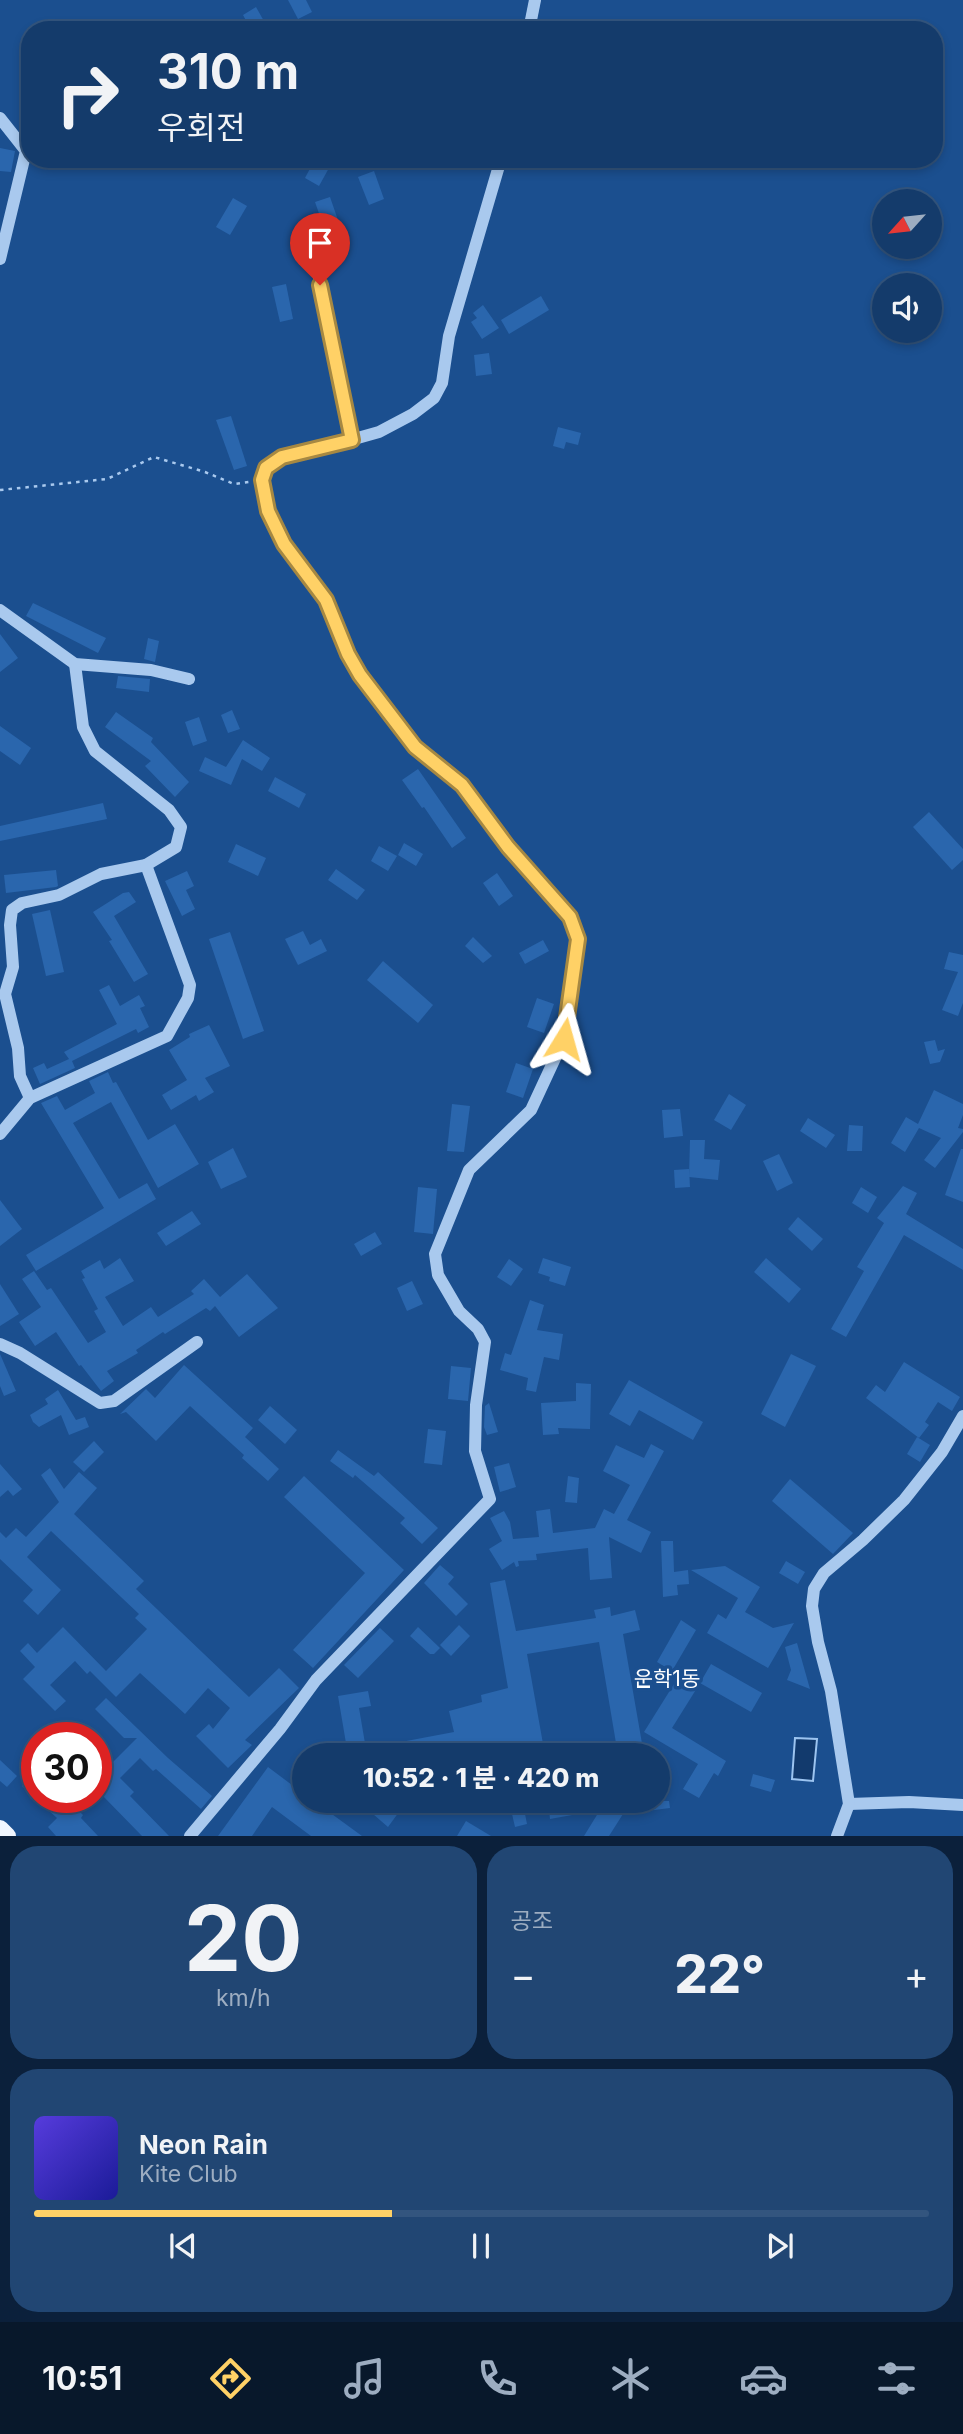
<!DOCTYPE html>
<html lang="ko">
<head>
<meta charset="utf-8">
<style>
	body { margin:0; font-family:Inter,"Noto Sans KR",sans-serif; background:#214673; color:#f1f3f6; height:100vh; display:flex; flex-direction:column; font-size:26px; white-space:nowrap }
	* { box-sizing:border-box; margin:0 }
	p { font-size:23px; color:#9dadc1 }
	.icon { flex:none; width:38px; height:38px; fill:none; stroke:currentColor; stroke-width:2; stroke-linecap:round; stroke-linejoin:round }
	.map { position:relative; height:1836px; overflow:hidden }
	.side { display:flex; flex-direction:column; gap:10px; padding:10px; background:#0b203b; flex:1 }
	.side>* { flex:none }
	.top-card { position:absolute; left:21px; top:21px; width:922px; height:147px; border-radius:28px; box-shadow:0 4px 10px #0003,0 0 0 2px #33557e; background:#143b6b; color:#f1f3f6; overflow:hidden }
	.needle { width:46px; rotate:243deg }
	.controls { position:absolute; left:872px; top:189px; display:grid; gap:14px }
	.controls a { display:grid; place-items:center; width:70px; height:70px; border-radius:50%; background:#143b6b; box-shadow:0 4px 10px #0003,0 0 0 2px #33557e; font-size:35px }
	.speed { position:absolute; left:21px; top:1722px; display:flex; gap:14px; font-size:35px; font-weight:700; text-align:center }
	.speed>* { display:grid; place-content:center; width:91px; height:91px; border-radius:50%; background:#143b6b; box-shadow:0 4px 10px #0003,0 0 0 2px #33557e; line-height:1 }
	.speed .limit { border:10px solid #d22; background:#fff; color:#111 }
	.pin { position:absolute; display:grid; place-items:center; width:60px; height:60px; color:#fff; margin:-72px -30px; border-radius:50% 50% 50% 0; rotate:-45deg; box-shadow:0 0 7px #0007 }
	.pin .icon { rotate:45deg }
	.me { position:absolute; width:77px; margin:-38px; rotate:8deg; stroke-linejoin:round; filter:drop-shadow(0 0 5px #0008) }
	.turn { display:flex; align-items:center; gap:24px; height:147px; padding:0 21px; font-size:32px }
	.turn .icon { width:91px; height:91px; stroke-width:2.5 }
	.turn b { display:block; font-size:49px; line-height:60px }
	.big { font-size:52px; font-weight:800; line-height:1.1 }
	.side .tile { flex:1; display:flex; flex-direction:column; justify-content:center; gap:10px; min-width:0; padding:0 24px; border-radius:28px; background:#214673 }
	.side .dial { align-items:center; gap:0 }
	.dial b { font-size:91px; line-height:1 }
	.song { display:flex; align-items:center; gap:21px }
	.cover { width:84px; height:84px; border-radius:10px; background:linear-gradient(135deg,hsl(250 70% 55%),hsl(240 70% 35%)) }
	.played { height:7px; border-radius:4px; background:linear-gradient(90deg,#ffd166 40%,#33557e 40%) }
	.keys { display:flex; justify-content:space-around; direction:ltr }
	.heat { display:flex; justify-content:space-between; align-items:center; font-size:38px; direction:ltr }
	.side .tiles { flex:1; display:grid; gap:10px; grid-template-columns:1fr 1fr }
	.tile:last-child { grid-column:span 2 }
	.trip { position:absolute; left:292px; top:1743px; width:378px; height:70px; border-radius:35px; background:#143b6b; box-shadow:0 4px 10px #0003,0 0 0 2px #33557e; font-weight:800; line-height:70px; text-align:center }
	.menu { display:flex; height:112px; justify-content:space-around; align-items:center; background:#08182b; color:#9dadc1 }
	.menu .icon { width:49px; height:49px }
	.menu .current { color:#ffd166 }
	.menu b { font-size:32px; color:#f1f3f6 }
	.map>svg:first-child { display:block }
	.water { fill:#123a6d; stroke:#9cc4f0; stroke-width:2 }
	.building { fill:#2a66ad }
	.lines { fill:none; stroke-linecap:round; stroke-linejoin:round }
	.path { stroke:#a9c9ee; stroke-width:2.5; stroke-dasharray:3.5 5; stroke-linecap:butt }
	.minor { stroke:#a9c9ee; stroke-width:12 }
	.major { stroke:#f0f6ff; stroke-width:18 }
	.route-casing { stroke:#a68842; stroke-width:18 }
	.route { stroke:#ffd166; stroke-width:12 }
	.labels { text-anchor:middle; stroke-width:7; stroke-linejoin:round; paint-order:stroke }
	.quarter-label { font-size:21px; fill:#fff; stroke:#1b4f8f }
</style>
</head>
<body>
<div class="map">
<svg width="963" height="1836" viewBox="0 0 963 1836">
	<rect width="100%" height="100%" fill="#1b4f8f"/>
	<path class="water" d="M795 1738 817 1739 813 1781 792 1779Z"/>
	<g class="building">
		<path d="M288 0H306L312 12 298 19Z"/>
		<path d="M256 7 269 30H251L243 15Z"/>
		<path d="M0 148 15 151 11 172 0 171Z"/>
		<path d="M315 159H334L319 186 305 178Z"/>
		<path d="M374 171 384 199 369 205 358 177Z"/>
		<path d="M330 197 339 223 324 228 315 202Z"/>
		<path d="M233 198 247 206 230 235 216 227Z"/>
		<path d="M286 284 293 319 280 322 272 287Z"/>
		<path d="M541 296 549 310 509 334 501 320Z"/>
		<path d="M483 305 499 328 482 339 471 322 477 318 473 313Z"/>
		<path d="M489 353 492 374 476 376 474 355Z"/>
		<path d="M231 416 247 466 234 470 216 420Z"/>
		<path d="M558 427 581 433 578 445 566 442 564 449 553 446Z"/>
		<path d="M33 603 106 638 98 653 26 616Z"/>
		<path d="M0 634 18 658 0 672Z"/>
		<path d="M148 638 159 641 155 662 144 659Z"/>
		<path d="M118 676 150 679 149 692 116 688Z"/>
		<path d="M232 710 240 729 228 733 221 715Z"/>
		<path d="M116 712 153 738 151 742 189 782 175 797 145 766 151 761 105 727Z"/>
		<path d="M199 717 207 741 193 746 185 722Z"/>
		<path d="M0 726 31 748 20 765 0 751Z"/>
		<path d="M243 740 270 758 262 771 242 759 231 785 199 771 205 757 226 767Z"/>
		<path d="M418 769 466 838 452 848 424 807 422 808 402 780Z"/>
		<path d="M275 777 306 794 299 808 268 791Z"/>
		<path d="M103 803 107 819 0 841V826Z"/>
		<path d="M929 812 963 849V860L952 870 913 827Z"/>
		<path d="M404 843 423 854 416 866 398 855Z"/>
		<path d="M236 844 266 858 258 876 228 862Z"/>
		<path d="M379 846 397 856 388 871 371 861Z"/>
		<path d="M336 869 365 890 357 900 328 880Z"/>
		<path d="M56 870 58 886 56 887 6 893 4 875Z"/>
		<path d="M187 871 194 886 186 890 195 909 182 916 165 881Z"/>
		<path d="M497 873 513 896 499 906 483 883Z"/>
		<path d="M129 892 136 902 114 916 148 974 134 982 109 941 112 940 93 912 123 893Z"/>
		<path d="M50 910 64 972 46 976 32 914Z"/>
		<path d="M303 931 310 945 321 939 327 951 298 965 285 939Z"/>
		<path d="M230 932 264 1031 243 1039 209 939Z"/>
		<path d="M473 937 492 956 483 963 465 946Z"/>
		<path d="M543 940 549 951 525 964 519 953Z"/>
		<path d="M949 952 963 955V1003L958 1016 942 1010 958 972 944 969Z"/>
		<path d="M383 961 433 1005 418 1023 367 980Z"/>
		<path d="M109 985 120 1006 139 995 145 1006 140 1008 149 1027 138 1033 136 1029 72 1061 75 1068 40 1084 33 1068 44 1063 47 1069 69 1059 64 1052 117 1024 99 990Z"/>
		<path d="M537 998 554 1004 544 1033 527 1027Z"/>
		<path d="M209 1025 230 1066 205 1078 214 1092 199 1101 196 1095 171 1110 162 1095 187 1080 169 1050 190 1037 189 1034Z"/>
		<path d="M935 1040 938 1051 945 1049 940 1062 930 1064 924 1042Z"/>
		<path d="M516 1063 533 1069 523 1098 506 1092Z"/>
		<path d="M108 1072 113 1083 116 1082 148 1140 175 1124 199 1164 158 1188 111 1102 73 1123 119 1199 147 1183 156 1199 36 1271 26 1255 104 1208 41 1103 57 1096 65 1110 95 1093 89 1081Z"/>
		<path d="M934 1090 963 1104V1115L958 1128 963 1129V1132L935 1168 924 1160 941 1138 919 1128 905 1152 891 1143 906 1117 918 1124Z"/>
		<path d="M729 1094 746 1105 731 1130 714 1120Z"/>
		<path d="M452 1104 470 1106 464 1152 447 1151Z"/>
		<path d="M680 1109 683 1136 664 1138 662 1110Z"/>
		<path d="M808 1118 835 1135 826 1148 800 1131Z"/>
		<path d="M849 1125 863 1126 862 1151H847Z"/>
		<path d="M690 1140H705L704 1159 720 1160 718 1180 689 1177Z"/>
		<path d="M233 1148 247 1177 221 1189 208 1162Z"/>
		<path d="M961 1149H963V1202L945 1195Z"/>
		<path d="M779 1154 793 1183 777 1191 763 1161Z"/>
		<path d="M689 1169 690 1187 675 1188 674 1170Z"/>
		<path d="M903 1186 917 1193 906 1214 963 1249V1270L904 1235 846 1337 831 1329 864 1271 857 1267 884 1223 877 1218Z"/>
		<path d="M418 1187 437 1189 433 1234 414 1232Z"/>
		<path d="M861 1187 877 1197 868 1213 852 1203Z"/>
		<path d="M0 1200 22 1229 0 1246Z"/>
		<path d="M192 1211 201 1224 166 1246 157 1233Z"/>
		<path d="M798 1217 823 1239 812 1251 788 1229Z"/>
		<path d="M375 1232 382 1244 361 1256 354 1244Z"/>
		<path d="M120 1258 134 1281 105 1297 123 1326 151 1307 158 1317 194 1294 191 1291 204 1279 220 1297 247 1274 278 1308 239 1337 215 1306 210 1311 206 1308 165 1334 163 1332 136 1350 138 1353 107 1371 114 1381 101 1391 81 1365 79 1366 56 1332 35 1346 19 1322 41 1307 22 1279 34 1271 47 1290 51 1288 88 1343 106 1332 94 1311 98 1309 82 1279 85 1278 81 1271 100 1260 104 1269Z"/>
		<path d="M543 1258 571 1267 565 1286 549 1281 550 1277 538 1273Z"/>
		<path d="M766 1258 801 1289 789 1303 754 1272Z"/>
		<path d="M509 1259 523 1269 511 1286 497 1277Z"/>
		<path d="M412 1281 423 1304 407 1311 397 1288Z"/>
		<path d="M0 1284 19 1314 0 1326Z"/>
		<path d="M530 1300 544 1305 537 1330 563 1334 559 1360 544 1357 536 1392 526 1390 528 1378 500 1370 505 1353 511 1355Z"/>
		<path d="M0 1354 16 1391 4 1396 0 1386Z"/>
		<path d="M791 1354 816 1366 785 1427 761 1414Z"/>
		<path d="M904 1362 960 1397 952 1411 938 1402 925 1422 929 1425 919 1438 866 1398 876 1385 885 1392Z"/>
		<path d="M184 1365 253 1428 245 1437 279 1469 268 1481 242 1458 244 1455 190 1406 156 1441 126 1412 120 1414 146 1389 155 1398Z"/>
		<path d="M451 1366 471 1368 468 1401 448 1399Z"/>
		<path d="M629 1380 703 1422 693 1440 639 1410 630 1426 609 1414Z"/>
		<path d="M576 1383 591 1384 590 1429 558 1428 559 1434 543 1435 541 1403 576 1401Z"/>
		<path d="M58 1390 76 1420 85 1417 89 1427 69 1435 61 1415 39 1427 33 1422 30 1415 48 1404 45 1399Z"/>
		<path d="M489 1403 498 1432 487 1435 484 1427 485 1406Z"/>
		<path d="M270 1406 297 1430 285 1444 258 1420Z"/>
		<path d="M428 1429 446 1431 442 1465 424 1463Z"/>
		<path d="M917 1437 930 1445 920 1462 907 1454Z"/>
		<path d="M94 1441 104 1452 84 1472 73 1462Z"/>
		<path d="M651 1444 664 1451 627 1520 651 1532 641 1553 609 1537 612 1578 590 1580 588 1548 536 1554 537 1560 518 1561 519 1566 516 1567 514 1562 502 1570 489 1549 502 1541 490 1518 504 1511 510 1522 513 1539 539 1537 536 1511 550 1509 553 1533 595 1528 604 1509 614 1514 630 1485 603 1471 616 1445 644 1458Z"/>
		<path d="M338 1450 374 1476 378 1472 438 1528 422 1544 400 1523 405 1518 355 1475 353 1478 330 1461Z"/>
		<path d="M509 1463 516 1487 500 1492 494 1467Z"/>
		<path d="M0 1464 22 1489 13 1496 8 1490 0 1497Z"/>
		<path d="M50 1468 64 1489 79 1472 97 1488 74 1514 144 1581 136 1589 249 1697 279 1668 299 1688 245 1740 252 1745 228 1768 196 1736 209 1724 213 1729 230 1708 208 1688 185 1714 140 1673 116 1697 90 1671 87 1674 75 1661 50 1685 66 1701 55 1711 23 1679 35 1667 20 1651 28 1643 37 1653 63 1627 106 1671 147 1629 135 1618 139 1614 51 1531 27 1557 61 1590 38 1615 23 1601 33 1590 0 1559V1532L6 1538 16 1528 26 1537 59 1502 41 1475Z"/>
		<path d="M304 1476 404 1570 313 1668 293 1650 365 1573 284 1497Z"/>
		<path d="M568 1476 579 1478 577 1503 565 1502Z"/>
		<path d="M790 1479 853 1533 833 1554 772 1501Z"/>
		<path d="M661 1541H673L674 1572 688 1570 689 1584 677 1585 678 1595 663 1597Z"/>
		<path d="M786 1561 805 1572 798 1584 779 1573Z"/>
		<path d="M440 1565 454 1577 448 1584 468 1604 456 1616 424 1583Z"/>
		<path d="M725 1566 760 1587 745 1612 773 1628 794 1623 768 1668 707 1633 718 1614 726 1619 738 1598 691 1570Z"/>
		<path d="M505 1580 516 1631 596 1618 594 1610 610 1607 611 1616 635 1610 640 1630 623 1634 644 1755H618L599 1642 527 1654 545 1755H495L492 1745 438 1755H404L401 1742 454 1732 449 1711 482 1702 481 1695 508 1688 490 1583Z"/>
		<path d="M681 1620 696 1630 672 1671 657 1662Z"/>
		<path d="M459 1625 470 1636 451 1656 440 1645Z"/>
		<path d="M418 1627 440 1648 434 1654H430L410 1636Z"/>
		<path d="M380 1628 394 1641 358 1678 344 1665Z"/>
		<path d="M797 1643 810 1689 787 1680 791 1670 785 1647Z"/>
		<path d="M711 1664 762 1693 751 1712 700 1683Z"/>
		<path d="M679 1676 697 1688 672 1728 726 1761 718 1776 714 1773 699 1798 683 1789 698 1764 644 1732Z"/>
		<path d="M368 1691 371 1706 359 1708 367 1755H348L338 1696Z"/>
		<path d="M106 1698 168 1758 212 1796 201 1809 156 1769 153 1771 140 1758 120 1778 134 1792 130 1796 169 1836H142L102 1795 96 1801V1779L137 1738H124L95 1709Z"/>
		<path d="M0 1760 17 1776 7 1787 0 1781Z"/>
		<path d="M268 1767 304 1794V1801H314L362 1836H311L272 1807 252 1836H218Z"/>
		<path d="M37 1771V1797H77L71 1803 83 1815 81 1818 98 1836H56L48 1827 57 1818 22 1786Z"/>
		<path d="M753 1774 775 1780 771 1792 750 1786Z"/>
		<path d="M358 1801H407L388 1827Z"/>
		<path d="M509 1801H669L670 1808 623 1814 609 1836H584L600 1810 550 1819 549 1810 525 1814 527 1824 515 1827Z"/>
		<path d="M466 1821 491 1836H457Z"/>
	</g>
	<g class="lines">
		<path class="path" d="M0 490 107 479 154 457 205 472 234 484 249 482"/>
		<g class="minor">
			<path d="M529 30 535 0"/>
			<path d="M0 118 26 151 0 259"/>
			<path d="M316 253 320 285 352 440"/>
			<path d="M0 610 75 664 151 670 189 679"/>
			<path d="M30 1098 20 1076 18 1048 5 994 13 967 10 925 12 910 22 903 59 895 101 874 146 865 176 847 181 827 169 810 95 751 83 727 75 664"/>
			<path d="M0 1134 30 1098 167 1036 188 998 190 985 146 865"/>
			<path d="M0 1344 20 1353 100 1403 114 1401 197 1342"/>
			<path d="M849 1804 909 1802 963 1805"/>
			<path d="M190 1836 280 1729 316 1680 490 1499 475 1451 476 1405 485 1342 478 1329 459 1311 438 1275 435 1254 469 1170 531 1110 564 1039 578 939 570 917 508 847 462 785 415 747 360 675 348 654 326 600 284 544 268 511 262 480 266 468 282 457 308 452 379 432 413 414 434 398 442 383 449 336 501 159"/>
			<path d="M837 1836 849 1804 831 1691 818 1642 812 1606 814 1589 824 1573 863 1540 904 1500 942 1452 963 1416"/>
		</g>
		<path class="major" d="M0 1829 7 1836"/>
	</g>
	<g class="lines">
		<g class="route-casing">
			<path id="route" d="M320 285 352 440 282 457 266 468 262 480 268 511 284 544 326 600 348 654 360 675 415 747 462 785 508 847 570 917 578 939 564 1039"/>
		</g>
		<use href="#route" class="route"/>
	</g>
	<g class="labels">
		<g class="quarter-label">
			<text x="667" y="1686">운학1동</text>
		</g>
	</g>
</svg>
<div class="controls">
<a><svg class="needle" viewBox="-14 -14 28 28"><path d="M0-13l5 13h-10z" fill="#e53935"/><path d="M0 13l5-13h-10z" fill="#9dadc1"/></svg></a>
<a><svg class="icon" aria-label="sound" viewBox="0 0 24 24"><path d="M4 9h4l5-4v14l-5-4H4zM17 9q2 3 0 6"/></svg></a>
</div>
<div class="speed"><div class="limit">30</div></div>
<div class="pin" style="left:320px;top:285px;background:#d93025"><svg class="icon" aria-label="arrive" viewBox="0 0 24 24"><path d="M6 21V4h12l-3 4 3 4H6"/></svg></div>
<svg class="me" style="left:564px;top:1039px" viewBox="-20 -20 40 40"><path d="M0-17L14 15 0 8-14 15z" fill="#ffd166" stroke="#fff" stroke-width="4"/></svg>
<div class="trip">10:52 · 1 분 · 420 m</div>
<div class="top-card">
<div class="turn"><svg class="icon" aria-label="right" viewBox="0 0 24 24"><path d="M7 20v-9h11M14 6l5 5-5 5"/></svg><div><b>310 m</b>우회전</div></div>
</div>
</div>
<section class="side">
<div class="tiles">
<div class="tile dial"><b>20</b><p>km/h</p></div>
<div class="tile"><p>공조</p>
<div class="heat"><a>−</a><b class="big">22°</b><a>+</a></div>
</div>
<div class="tile">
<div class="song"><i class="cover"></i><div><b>Neon Rain</b><p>Kite Club</p></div></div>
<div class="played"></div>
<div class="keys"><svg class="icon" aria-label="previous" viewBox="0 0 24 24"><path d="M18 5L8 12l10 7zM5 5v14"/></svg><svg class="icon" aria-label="pause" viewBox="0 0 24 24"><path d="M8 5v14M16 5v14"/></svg><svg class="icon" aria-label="next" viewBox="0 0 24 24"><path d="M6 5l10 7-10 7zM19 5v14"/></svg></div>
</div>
</div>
</section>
<nav class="menu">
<b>10:51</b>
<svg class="icon current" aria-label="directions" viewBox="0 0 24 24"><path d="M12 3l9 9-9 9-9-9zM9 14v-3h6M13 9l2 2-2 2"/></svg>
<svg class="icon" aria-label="music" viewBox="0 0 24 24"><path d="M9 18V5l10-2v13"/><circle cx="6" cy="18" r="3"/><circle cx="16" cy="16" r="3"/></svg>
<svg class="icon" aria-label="phone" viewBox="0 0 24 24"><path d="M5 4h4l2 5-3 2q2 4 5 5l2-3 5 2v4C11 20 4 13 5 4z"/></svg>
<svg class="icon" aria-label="climate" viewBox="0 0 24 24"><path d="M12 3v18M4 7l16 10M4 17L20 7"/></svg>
<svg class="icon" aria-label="car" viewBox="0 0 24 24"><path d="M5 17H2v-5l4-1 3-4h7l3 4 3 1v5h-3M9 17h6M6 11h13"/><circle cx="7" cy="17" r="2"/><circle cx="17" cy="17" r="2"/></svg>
<svg class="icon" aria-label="filters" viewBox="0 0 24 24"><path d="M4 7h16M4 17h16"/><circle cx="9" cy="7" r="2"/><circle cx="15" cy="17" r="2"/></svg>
</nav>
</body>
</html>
